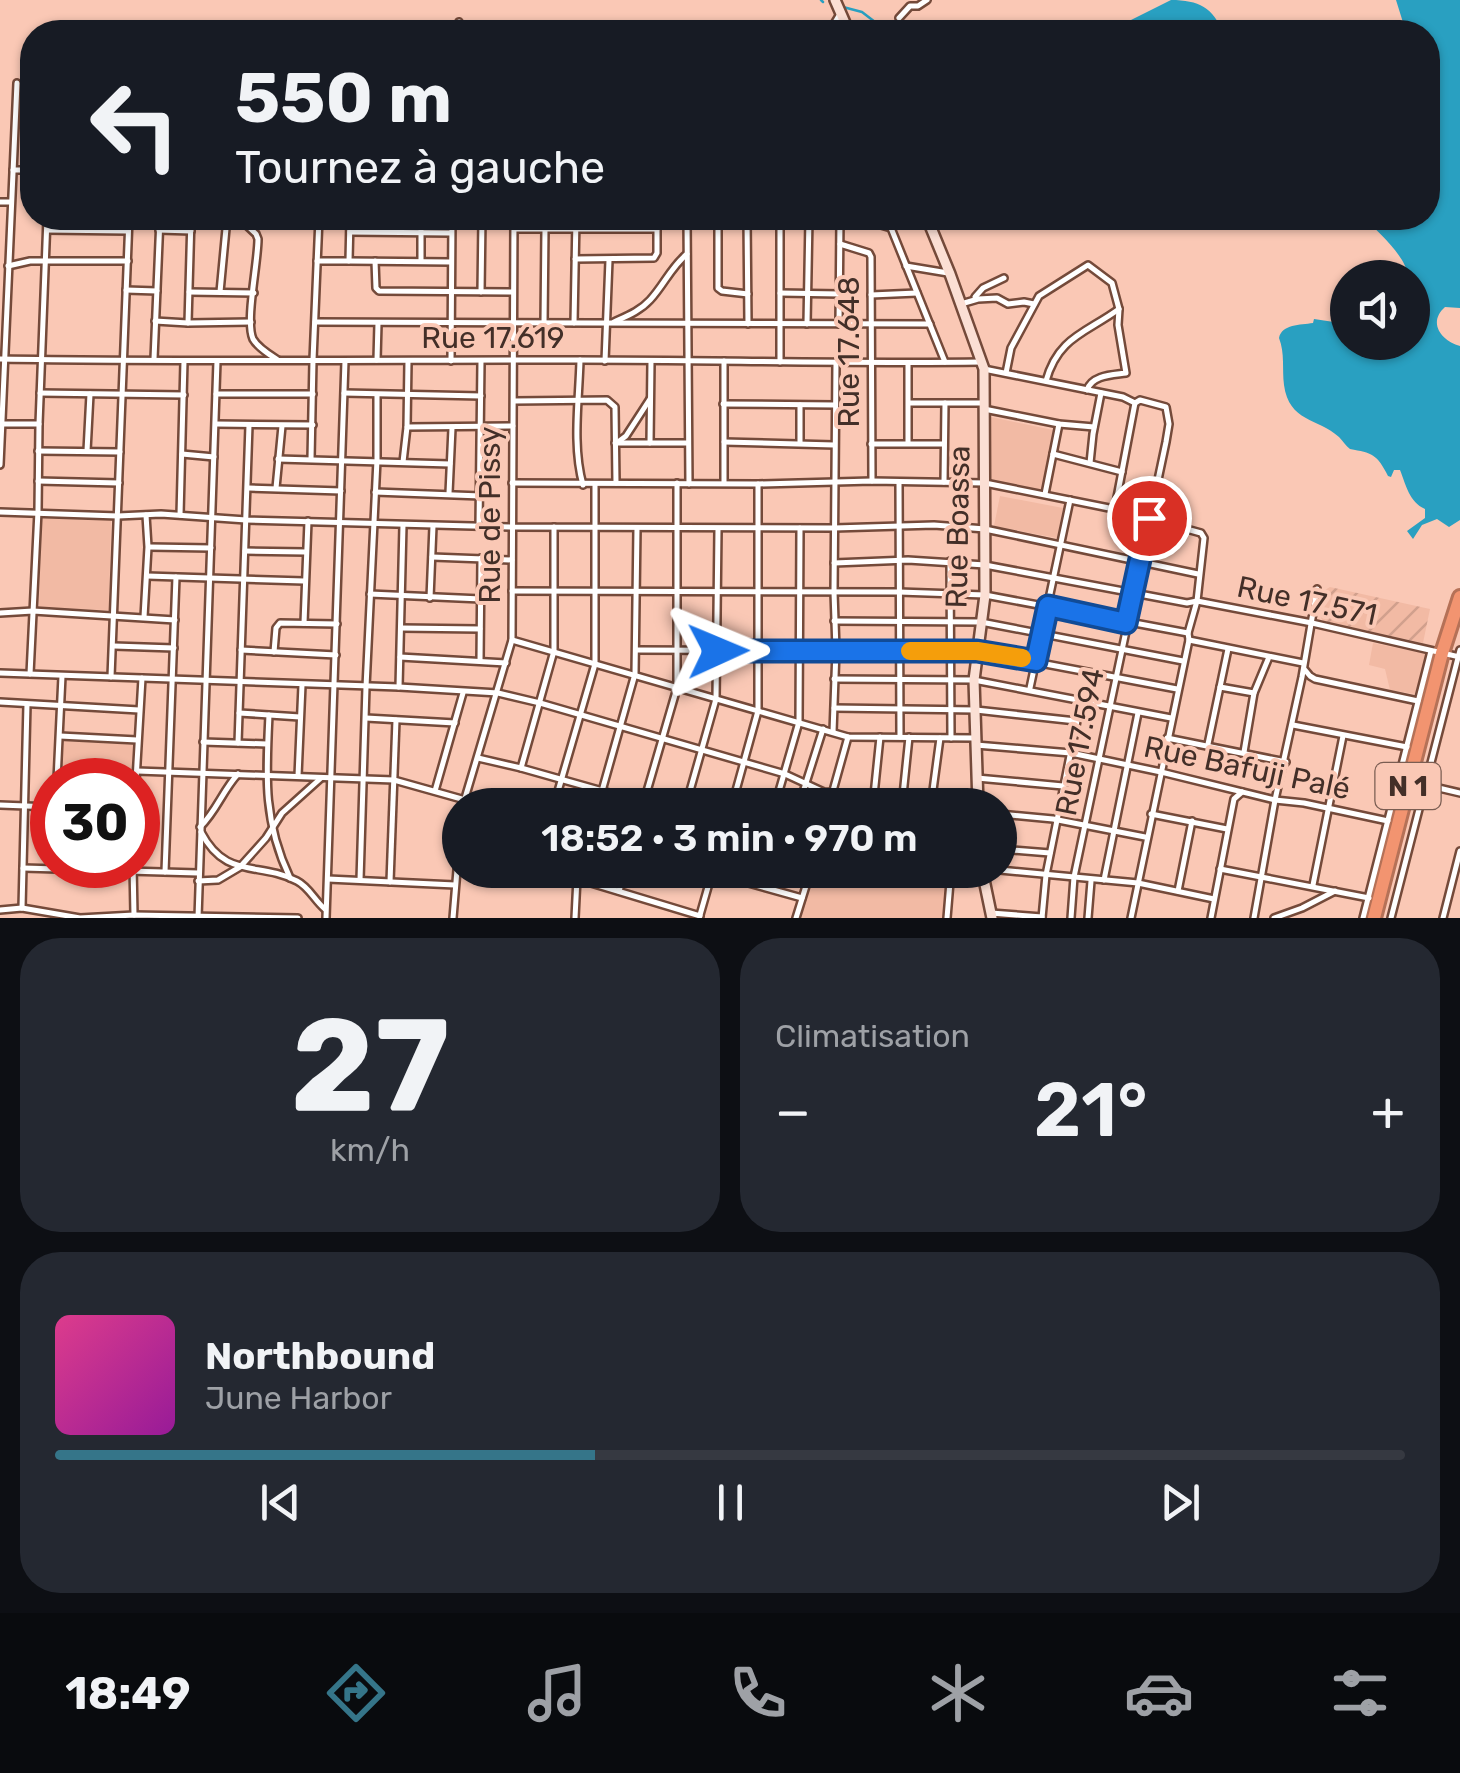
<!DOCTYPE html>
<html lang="fr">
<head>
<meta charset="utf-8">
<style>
	body { margin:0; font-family:Rubik,sans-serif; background:#242831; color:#f1f3f6; height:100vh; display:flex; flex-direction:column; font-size:38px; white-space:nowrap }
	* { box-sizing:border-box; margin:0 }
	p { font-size:32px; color:#9ea1a6 }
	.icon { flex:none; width:55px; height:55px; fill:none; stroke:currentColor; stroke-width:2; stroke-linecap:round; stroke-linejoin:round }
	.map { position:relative; height:918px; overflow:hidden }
	.panel { display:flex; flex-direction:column; gap:20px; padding:20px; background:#0d0f14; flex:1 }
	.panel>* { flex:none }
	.guide { position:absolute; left:20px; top:20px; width:1420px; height:210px; border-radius:40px; box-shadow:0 2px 8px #0004; background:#171b24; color:#f1f3f6; overflow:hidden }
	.controls { position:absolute; left:1330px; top:260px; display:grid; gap:20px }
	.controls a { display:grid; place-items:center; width:100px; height:100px; border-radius:50%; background:#171b24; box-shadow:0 2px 8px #0004; font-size:50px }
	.speed { position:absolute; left:30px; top:758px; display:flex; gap:20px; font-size:50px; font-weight:700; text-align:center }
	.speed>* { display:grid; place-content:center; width:130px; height:130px; border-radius:50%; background:#171b24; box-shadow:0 2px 8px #0004; line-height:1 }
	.speed .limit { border:15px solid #d22; background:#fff; color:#111 }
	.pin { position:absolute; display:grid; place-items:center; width:85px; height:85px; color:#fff; margin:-42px; border:5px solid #fff; border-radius:50%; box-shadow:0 2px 10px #0007 }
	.me { position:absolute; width:110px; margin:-55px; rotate:89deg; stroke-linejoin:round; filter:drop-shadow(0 0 8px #0008) }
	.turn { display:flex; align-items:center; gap:35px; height:210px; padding:0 50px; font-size:45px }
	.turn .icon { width:130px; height:130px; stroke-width:2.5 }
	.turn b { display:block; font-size:70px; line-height:85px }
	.big { font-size:75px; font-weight:600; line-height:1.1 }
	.panel .tile { flex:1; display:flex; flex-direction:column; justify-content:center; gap:15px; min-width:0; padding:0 35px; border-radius:40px; background:#242831 }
	.panel .dial { align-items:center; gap:0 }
	.dial b { font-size:130px; line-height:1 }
	.song { display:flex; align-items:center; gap:30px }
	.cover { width:120px; height:120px; border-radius:15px; background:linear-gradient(135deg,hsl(330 70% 55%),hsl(300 70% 35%)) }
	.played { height:10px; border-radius:5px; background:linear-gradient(90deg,#357589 40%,#363941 40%) }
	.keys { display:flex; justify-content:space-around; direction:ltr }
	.heat { display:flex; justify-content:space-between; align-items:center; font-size:55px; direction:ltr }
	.panel .tiles { flex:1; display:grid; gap:20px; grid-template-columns:1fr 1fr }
	.tile:last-child { grid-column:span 2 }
	.trip { position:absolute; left:442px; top:788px; width:575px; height:100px; border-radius:50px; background:#171b24; box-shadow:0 2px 8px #0004; font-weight:600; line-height:100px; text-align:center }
	.tabs { display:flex; height:160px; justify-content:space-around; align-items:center; background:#090b0e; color:#9ea1a6 }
	.tabs .icon { width:70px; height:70px }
	.tabs .active { color:#357589 }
	.tabs b { font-size:45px; color:#f1f3f6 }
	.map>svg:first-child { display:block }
	.built { fill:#f2baa4 }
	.industrial { fill:url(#industrial-furrows) }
	.water { fill:#29a0c1 }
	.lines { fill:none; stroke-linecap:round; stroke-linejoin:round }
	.stream { stroke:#29a0c1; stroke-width:2.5 }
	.street-casing { stroke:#744a3a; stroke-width:10 }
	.secondary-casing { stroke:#744a3a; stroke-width:14 }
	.highway-casing { stroke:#b57157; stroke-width:18 }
	.street { stroke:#fff; stroke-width:5 }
	.secondary { stroke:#fbdfd4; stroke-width:9 }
	.highway { stroke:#f29470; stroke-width:12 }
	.route-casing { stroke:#114b97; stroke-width:25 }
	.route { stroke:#1a73e8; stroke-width:18 }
	.slow { stroke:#f59e0b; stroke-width:18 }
	.labels { text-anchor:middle; stroke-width:8; stroke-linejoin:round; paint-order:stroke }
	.shield { fill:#fac8b5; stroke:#7a5d52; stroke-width:2.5 }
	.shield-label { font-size:28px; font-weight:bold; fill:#432f28 }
	.street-label { font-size:30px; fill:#432f28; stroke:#fac8b5 }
</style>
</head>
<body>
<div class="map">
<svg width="1460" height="918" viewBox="0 0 1460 918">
	<defs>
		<pattern id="industrial-furrows" width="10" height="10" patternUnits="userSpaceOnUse" patternTransform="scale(2.5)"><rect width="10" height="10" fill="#f2baa4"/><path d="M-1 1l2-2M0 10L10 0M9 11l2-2" fill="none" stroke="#d1a08d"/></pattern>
	</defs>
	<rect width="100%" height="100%" fill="#fac8b5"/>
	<g class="built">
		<path d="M991 417 1053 430 1042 490 991 480Z"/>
		<path d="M1000 496 1063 508 1057 538 994 526Z"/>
		<path d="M41 518 111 519 109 610 39 609Z"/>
		<path d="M1373 643 1427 654 1415 694 1390 690 1385 669 1369 665Z"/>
		<path d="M64 741 135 745 133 780H61Z"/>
		<path d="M813 870H946L948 872 944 918H800Z"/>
	</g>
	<path class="industrial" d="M1330 587 1430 609 1423 643 1323 621 1321 618 1325 590Z"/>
	<g class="water">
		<path d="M1171 0C1199 0 1213 8 1223 32H1102L1125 23Z"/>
		<path d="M1396 0H1460V308L1445 307C1427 323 1442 341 1460 346V520L1449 527 1437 519 1422 525 1413 539 1407 531 1425 518V509C1409 502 1406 485 1400 470H1394L1391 477 1388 476C1377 454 1372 453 1350 449 1346 446 1343 441 1339 437 1318 418 1289 422 1284 385 1282 369 1285 353 1279 338 1282 324 1300 325 1313 323L1314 319 1347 324 1348 342H1412V278L1408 277C1407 257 1378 232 1364 218H1428V32H1406Z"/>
	</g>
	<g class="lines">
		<g class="stream">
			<path d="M821 0 823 2"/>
			<path d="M843 7 862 12 888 32"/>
		</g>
		<g class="street-casing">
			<g id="street">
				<path d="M899 18 910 6H918L927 0"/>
				<path d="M457 32 459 22"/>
				<path d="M829 32 840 14"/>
				<path d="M13 170H32"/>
				<path d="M0 202H11"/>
				<path d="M239 218 256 234 258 239C258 263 245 321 253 339 258 348 270 355 278 360"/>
				<path d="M421 218V261"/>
				<path d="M687 218 689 484"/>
				<path d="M718 218V288L722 291 748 294"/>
				<path d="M747 218 748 324"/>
				<path d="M760 218 780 222"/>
				<path d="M780 218V362"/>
				<path d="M857 218 891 228"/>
				<path d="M887 218 945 362"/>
				<path d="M515 229H657"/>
				<path d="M47 230 128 231"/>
				<path d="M159 230 191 231"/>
				<path d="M350 232 451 233"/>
				<path d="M840 244 869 253 871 257 872 481"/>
				<path d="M575 259 654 258 657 253V218"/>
				<path d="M317 261H349L350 218"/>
				<path d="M349 261 451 262"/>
				<path d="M375 261 376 288 379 291 513 292"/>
				<path d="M8 266 30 261H128"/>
				<path d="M906 266 948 273"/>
				<path d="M126 290 157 291"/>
				<path d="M189 292 254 293"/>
				<path d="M220 292 227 218"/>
				<path d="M481 292 482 218"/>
				<path d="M780 293 840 294"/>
				<path d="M871 295 917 293"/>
				<path d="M975 297 983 288 1004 278"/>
				<path d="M961 304 978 299 997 298 1008 304 1024 302 1034 304"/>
				<path d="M155 321 188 323 251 322"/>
				<path d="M315 322 930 324"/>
				<path d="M614 322C627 316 640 311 650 300 664 285 671 267 687 254"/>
				<path d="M188 323 191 218"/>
				<path d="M544 323 545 229"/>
				<path d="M574 323 576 218"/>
				<path d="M807 324 809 218"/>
				<path d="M839 324 840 218"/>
				<path d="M0 359C193 362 385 360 578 360 713 360 847 364 981 362"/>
				<path d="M154 359 160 218"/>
				<path d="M377 360 378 323"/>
				<path d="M580 360C579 401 572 445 583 485"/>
				<path d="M451 361 452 218"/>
				<path d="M605 361 609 260"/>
				<path d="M724 361V483"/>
				<path d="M908 363V443"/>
				<path d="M984 369 1123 397 1135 403 1140 400 1166 407 1169 424 1166 442 1074 877 1071 918"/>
				<path d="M1006 373 1011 348 1039 296 1088 265 1112 283 1119 309 1118 325 1126 373C1112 375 1092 375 1087 390"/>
				<path d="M1046 381C1058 337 1086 333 1119 309"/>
				<path d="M40 393 184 395"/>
				<path d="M344 393 481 396"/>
				<path d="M216 394H313"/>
				<path d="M514 401 607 400 615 407 616 483"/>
				<path d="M909 403H984"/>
				<path d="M723 404 835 405"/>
				<path d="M984 409 1059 424 1094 427"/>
				<path d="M2 424H39"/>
				<path d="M216 424 313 425"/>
				<path d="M407 427 513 426"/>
				<path d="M618 442 626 436 650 399"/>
				<path d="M724 442 834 445"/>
				<path d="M800 442V405"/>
				<path d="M615 443H687"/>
				<path d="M650 443 651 361"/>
				<path d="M871 444H943"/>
				<path d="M38 451 120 452"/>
				<path d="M87 451 90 394"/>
				<path d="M182 454 214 457"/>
				<path d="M1053 454 1122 472"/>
				<path d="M278 459 450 464"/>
				<path d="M311 459 313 360 319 218"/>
				<path d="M403 462 407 427 408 361"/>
				<path d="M1090 463 1093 434 1101 393"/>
				<path d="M0 465 17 83"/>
				<path d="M38 481 119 483"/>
				<path d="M899 482 900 737"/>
				<path d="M944 482 945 403"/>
				<path d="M512 483 758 484 872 481 985 483 1114 509 1201 533 1204 538 1197 601 1188 633 1189 640 1131 918"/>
				<path d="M249 488 341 491"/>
				<path d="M276 488 282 426"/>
				<path d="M375 492 481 496"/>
				<path d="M449 493 452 428"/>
				<path d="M1045 494 1059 424"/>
				<path d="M1115 508 1135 403"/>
				<path d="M0 512 118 516 161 514 246 520 512 527 834 528 934 525 985 529 1198 574"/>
				<path d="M180 515 184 361"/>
				<path d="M479 526 481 361"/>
				<path d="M149 547 211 548"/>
				<path d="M245 551 306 552"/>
				<path d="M432 557 512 560"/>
				<path d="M950 561 951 738"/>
				<path d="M834 563 908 560 985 565 1187 603 1197 601 1312 623 1460 657"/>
				<path d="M147 576 304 581"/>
				<path d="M512 591 899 592 985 595 1188 633"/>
				<path d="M370 594 481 599"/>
				<path d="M430 598 433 526"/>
				<path d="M0 613 33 611 175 620"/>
				<path d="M144 617 148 547 146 515"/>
				<path d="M834 621 981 622 1183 661"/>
				<path d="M304 623 308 521"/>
				<path d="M401 628 480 629"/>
				<path d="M512 640 848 737 975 738"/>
				<path d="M1189 640 1303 663"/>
				<path d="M114 646 174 648"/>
				<path d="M241 650 336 655"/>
				<path d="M636 650 977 651 1177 689"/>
				<path d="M274 652 276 628 280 623 337 624"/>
				<path d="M400 657 506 663"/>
				<path d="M480 661 481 558"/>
				<path d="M1305 670 1310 676 1315 679 1418 701"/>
				<path d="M0 673 399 687 498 693 540 703 785 774 824 792 978 803"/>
				<path d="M30 674 38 511 39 424 47 218"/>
				<path d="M111 677 129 218"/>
				<path d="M834 679 974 680 1171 718"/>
				<path d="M399 687 403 525"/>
				<path d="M1220 687 1254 693"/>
				<path d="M1030 688 1070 500"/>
				<path d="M0 702 139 710"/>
				<path d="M834 708 976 710 1076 721"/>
				<path d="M239 713 300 717"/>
				<path d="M269 715C266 776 263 821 290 878"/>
				<path d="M366 718 455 723"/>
				<path d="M1293 725 1407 747"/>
				<path d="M833 732 836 650 834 592 836 363"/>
				<path d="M60 736 137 740"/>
				<path d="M1167 738 1286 762"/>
				<path d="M203 742 267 744"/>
				<path d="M238 743 249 425"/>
				<path d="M1208 744 1228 649"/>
				<path d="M976 745 1071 753 1161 772 1275 800 1304 803 1388 821"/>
				<path d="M1244 752 1254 693 1269 657"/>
				<path d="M478 758 521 768 652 805"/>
				<path d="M521 768 554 651V527"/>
				<path d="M137 771 394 780 483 805"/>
				<path d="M298 776 302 685"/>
				<path d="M977 778 1063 786"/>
				<path d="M57 780 62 676"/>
				<path d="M136 780 142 678"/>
				<path d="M1426 785 1460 793"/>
				<path d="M435 791 463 693"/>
				<path d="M602 791 635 674 637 528"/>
				<path d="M0 805 52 807"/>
				<path d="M463 805 512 640 514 218"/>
				<path d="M554 805 595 664V484"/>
				<path d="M643 805 677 688V483"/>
				<path d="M686 805 716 699 718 529"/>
				<path d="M732 805 758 711V484"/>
				<path d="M775 805 799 722 800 528"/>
				<path d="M799 805 823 729"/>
				<path d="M829 805 848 737"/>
				<path d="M844 805 846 795"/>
				<path d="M873 805 880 737"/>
				<path d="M902 805 909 737"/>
				<path d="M931 805 940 738"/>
				<path d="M1000 814 1053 819 1145 837"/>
				<path d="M1151 814 1227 829"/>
				<path d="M200 827C216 812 223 790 238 774"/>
				<path d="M201 832C226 880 258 861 297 881 309 887 315 901 325 909"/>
				<path d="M1000 849 1050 853"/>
				<path d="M133 865 134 915"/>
				<path d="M23 868 198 873"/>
				<path d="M1220 869 1369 898"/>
				<path d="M548 870 700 916"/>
				<path d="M702 870 802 898"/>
				<path d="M1000 870 1138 883 1214 899"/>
				<path d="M165 872 176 577"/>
				<path d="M328 879 455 885"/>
				<path d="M360 880 366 687 377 460V395"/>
				<path d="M1104 880 1138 713"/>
				<path d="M198 881 218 880 240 867 266 838 282 813 321 778"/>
				<path d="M390 882 396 720"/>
				<path d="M1313 885 1343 736"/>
				<path d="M619 891 625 870"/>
				<path d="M1178 891 1192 821"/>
				<path d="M22 908 27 704"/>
				<path d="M0 910 22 908 80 918 134 915 298 918"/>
				<path d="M991 913 1042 917"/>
				<path d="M700 915 712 873"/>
				<path d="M198 918 217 361"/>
				<path d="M326 918 345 361"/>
				<path d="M453 918 459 846 457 827 460 814"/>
				<path d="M575 918 577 878"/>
				<path d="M796 918 811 870"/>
				<path d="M947 918 951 870"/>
				<path d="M1042 918 1046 875 1081 701"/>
				<path d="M1088 918 1091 881"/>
				<path d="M1211 918 1234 799 1242 792"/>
				<path d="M1254 918 1275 800 1302 677 1317 589"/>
				<path d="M1274 918 1302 908 1335 891"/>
				<path d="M1363 918 1431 651"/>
				<path d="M1391 918 1460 650"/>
				<path d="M1443 918 1460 851"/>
			</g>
		</g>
		<g class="secondary-casing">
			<g id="secondary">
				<path d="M835 0 849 32"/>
				<path d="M927 218 950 274 984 369 985 595 974 680 978 805"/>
				<path d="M982 870 992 918"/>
			</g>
		</g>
		<g class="highway-casing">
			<path id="highway" d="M1374 918 1442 653 1460 597"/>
		</g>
		<use href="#street" class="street"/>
		<use href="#secondary" class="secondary"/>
		<use href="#highway" class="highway"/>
	</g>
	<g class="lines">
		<g class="route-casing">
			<path id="route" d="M718 651H977L1036 661 1048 606 1126 623 1149 518"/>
		</g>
		<use href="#route" class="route"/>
		<path class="slow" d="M910 651H977L1022 658"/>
	</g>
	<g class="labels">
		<rect class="shield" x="1375.5" y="763" width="65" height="46" rx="8"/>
		<g class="shield-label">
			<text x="1408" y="796">N 1</text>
		</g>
		<g class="street-label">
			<text x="493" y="348">Rue 17.619</text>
			<text transform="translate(849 352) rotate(-90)" y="10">Rue 17.648</text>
			<text transform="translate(490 515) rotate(-90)" y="10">Rue de Pissy</text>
			<text transform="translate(958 527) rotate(-89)" y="10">Rue Boassa</text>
			<text transform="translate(1307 601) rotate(12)" y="10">Rue 17.571</text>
			<text transform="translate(1080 742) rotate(-79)" y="10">Rue 17.594</text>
			<text transform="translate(1247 768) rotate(12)" y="10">Rue Bafuji Palé</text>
		</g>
	</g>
</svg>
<div class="controls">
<a><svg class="icon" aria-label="sound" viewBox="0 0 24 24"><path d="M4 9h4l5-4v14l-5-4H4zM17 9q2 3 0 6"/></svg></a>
</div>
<div class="speed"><div class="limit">30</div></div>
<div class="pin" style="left:1149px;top:518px;background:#d93025"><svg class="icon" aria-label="arrive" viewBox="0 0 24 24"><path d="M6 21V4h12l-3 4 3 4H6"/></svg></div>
<svg class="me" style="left:718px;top:651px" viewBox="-20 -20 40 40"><path d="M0-17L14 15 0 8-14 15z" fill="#1a73e8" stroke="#fff" stroke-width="4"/></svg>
<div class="trip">18:52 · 3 min · 970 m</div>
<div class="guide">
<div class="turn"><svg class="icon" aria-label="left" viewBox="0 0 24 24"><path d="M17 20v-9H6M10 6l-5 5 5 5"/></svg><div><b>550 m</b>Tournez à gauche</div></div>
</div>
</div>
<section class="panel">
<div class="tiles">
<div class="tile dial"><b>27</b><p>km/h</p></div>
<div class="tile"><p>Climatisation</p>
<div class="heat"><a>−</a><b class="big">21°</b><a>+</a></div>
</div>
<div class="tile">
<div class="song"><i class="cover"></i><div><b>Northbound</b><p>June Harbor</p></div></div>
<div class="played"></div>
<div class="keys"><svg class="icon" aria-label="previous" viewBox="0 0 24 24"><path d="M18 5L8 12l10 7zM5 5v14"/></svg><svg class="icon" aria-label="pause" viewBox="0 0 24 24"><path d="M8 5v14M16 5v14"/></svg><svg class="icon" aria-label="next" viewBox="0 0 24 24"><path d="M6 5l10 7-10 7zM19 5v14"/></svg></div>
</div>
</div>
</section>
<nav class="tabs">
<b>18:49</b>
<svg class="icon active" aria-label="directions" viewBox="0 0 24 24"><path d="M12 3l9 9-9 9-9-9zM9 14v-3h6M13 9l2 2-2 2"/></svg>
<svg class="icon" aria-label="music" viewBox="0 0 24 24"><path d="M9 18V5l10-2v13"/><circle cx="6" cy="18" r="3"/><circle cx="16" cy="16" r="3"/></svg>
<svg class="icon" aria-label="phone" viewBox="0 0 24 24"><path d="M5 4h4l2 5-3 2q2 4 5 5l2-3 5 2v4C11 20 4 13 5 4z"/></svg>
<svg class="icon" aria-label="climate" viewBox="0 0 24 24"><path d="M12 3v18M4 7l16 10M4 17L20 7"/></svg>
<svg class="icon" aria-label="car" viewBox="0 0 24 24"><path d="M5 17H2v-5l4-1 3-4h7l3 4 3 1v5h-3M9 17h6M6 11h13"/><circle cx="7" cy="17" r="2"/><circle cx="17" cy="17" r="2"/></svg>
<svg class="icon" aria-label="filters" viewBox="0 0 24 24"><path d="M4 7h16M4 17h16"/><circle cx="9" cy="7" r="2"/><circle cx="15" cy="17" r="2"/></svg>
</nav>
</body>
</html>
